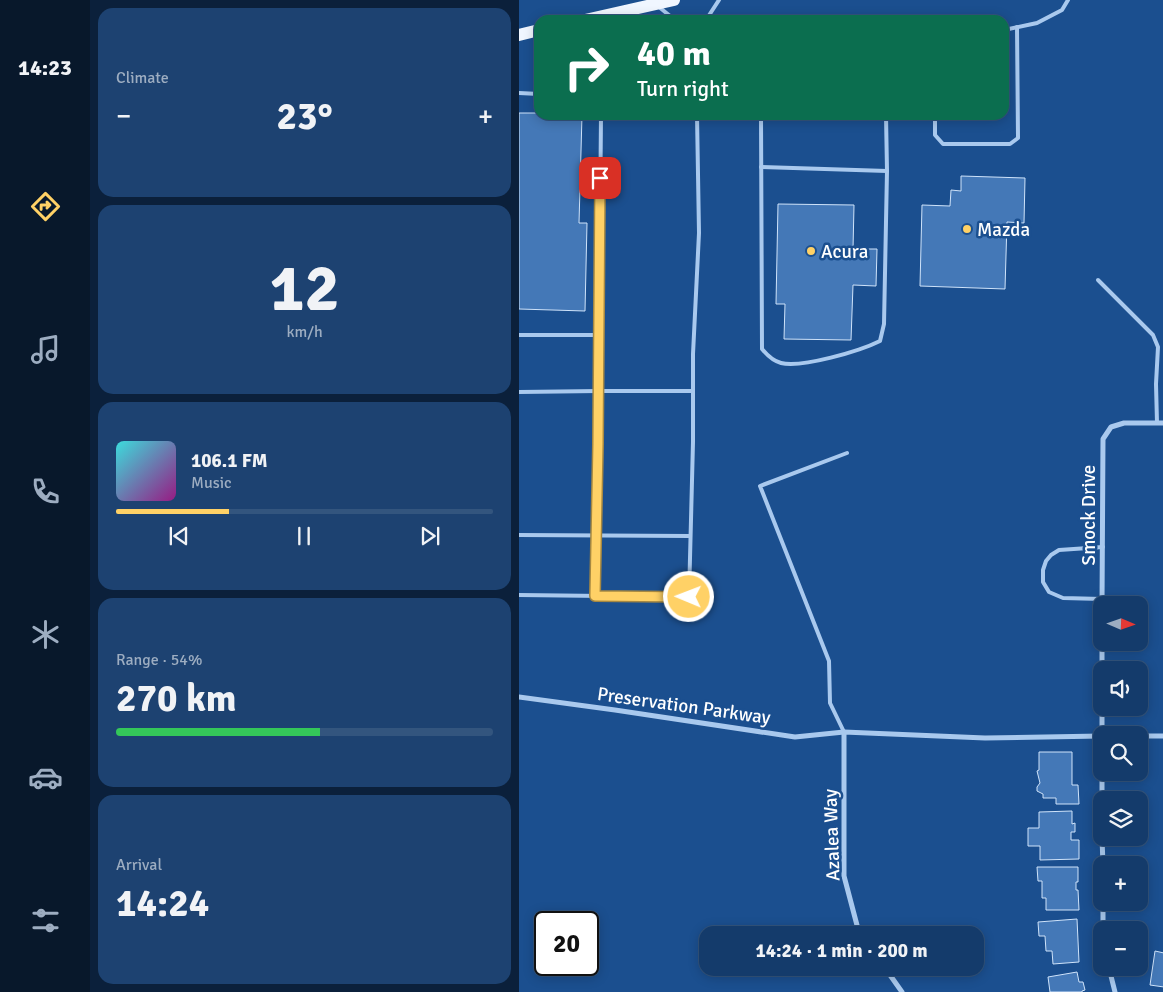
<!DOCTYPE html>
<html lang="en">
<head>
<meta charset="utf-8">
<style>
	body { margin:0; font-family:Signika,sans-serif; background:#1d4271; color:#f1f3f6; height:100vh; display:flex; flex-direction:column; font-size:19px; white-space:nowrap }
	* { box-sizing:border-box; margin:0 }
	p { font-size:16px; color:#9dadc1 }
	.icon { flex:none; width:28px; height:28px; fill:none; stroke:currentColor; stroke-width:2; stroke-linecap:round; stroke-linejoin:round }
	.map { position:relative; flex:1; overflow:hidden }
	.sheet { display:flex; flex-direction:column; gap:8px; padding:8px; background:#0b203b; width:429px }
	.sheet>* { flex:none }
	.banner { position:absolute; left:15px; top:15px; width:475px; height:105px; border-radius:15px; box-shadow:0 2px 12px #0003,0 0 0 1px #33557e; background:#0b6e4f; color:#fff; overflow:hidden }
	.needle { width:32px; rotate:92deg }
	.tools { position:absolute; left:574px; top:596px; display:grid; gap:10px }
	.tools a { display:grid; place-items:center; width:55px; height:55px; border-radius:10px; background:#143b6b; box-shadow:0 2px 12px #0003,0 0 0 1px #33557e; font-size:25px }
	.speed { position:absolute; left:15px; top:911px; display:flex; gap:10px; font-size:25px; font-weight:700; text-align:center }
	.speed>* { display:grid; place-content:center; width:65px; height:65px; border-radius:50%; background:#143b6b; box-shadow:0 2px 12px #0003,0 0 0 1px #33557e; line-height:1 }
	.speed .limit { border:2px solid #111; border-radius:8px; background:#fff; color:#111 }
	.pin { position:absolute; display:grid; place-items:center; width:42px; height:42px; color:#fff; margin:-21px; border-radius:10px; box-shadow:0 2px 8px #0006 }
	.me { position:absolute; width:55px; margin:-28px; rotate:271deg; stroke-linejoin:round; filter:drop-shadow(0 0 4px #0008) }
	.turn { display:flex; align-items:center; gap:18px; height:105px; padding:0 20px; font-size:22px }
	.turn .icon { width:65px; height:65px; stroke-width:2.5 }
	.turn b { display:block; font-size:35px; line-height:42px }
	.big { font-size:38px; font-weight:700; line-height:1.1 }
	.sheet .widget { flex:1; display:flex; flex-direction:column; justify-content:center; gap:8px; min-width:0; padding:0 18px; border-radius:15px; background:#1d4271 }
	.sheet .dial { align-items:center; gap:0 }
	.dial b { font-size:65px; line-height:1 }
	.song { display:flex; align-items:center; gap:15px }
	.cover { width:60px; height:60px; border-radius:8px; background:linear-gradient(135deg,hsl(180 70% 55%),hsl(310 70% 35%)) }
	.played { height:5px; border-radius:2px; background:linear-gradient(90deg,#ffd166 30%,#33557e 30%) }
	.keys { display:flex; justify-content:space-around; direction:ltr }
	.heat { display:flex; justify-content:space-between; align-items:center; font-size:28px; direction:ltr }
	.charge { height:8px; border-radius:4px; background:linear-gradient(90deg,#34c759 54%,#33557e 0) }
	.trip { position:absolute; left:180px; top:926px; width:285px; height:50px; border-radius:15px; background:#143b6b; box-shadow:0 2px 12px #0003,0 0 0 1px #33557e; font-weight:700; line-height:50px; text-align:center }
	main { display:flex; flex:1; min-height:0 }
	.tabs { display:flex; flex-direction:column; width:90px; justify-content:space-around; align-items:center; background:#08182b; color:#9dadc1 }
	.tabs .icon { width:35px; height:35px }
	.tabs .selected { color:#ffd166 }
	.tabs b { font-size:22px; color:#f1f3f6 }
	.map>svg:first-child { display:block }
	.building { fill:#4478b7; stroke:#cfe3fa }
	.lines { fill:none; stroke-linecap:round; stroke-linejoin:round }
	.lane { stroke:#a9c9ee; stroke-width:4 }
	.street { stroke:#a9c9ee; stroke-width:5 }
	.primary { stroke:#f0f6ff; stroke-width:12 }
	.route-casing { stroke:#a68842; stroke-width:12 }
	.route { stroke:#ffd166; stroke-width:9 }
	.poi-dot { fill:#ffd166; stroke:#1b4f8f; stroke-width:2 }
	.labels { text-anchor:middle; stroke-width:5; stroke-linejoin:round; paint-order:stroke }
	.poi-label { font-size:19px; fill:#fff; stroke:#1b4f8f; text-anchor:start }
	.street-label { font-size:19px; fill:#fff; stroke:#1b4f8f }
</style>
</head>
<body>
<main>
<nav class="tabs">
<b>14:23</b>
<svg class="icon selected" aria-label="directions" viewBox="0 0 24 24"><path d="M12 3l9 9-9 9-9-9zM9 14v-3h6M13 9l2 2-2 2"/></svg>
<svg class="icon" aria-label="music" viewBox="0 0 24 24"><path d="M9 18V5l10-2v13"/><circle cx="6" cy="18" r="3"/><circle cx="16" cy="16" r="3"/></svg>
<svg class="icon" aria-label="phone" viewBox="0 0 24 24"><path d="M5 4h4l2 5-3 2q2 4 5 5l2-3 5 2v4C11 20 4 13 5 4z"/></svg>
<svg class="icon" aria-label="climate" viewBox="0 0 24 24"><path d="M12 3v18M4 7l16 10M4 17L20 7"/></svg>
<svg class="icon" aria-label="car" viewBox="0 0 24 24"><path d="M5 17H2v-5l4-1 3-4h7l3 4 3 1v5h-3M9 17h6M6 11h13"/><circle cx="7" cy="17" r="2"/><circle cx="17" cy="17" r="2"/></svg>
<svg class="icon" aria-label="filters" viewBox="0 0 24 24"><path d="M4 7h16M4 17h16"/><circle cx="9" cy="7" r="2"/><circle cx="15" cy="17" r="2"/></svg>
</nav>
<section class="sheet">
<div class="widget"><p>Climate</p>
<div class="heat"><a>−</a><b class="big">23°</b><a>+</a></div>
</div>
<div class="widget dial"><b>12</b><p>km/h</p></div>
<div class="widget">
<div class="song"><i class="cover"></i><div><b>106.1 FM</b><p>Music</p></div></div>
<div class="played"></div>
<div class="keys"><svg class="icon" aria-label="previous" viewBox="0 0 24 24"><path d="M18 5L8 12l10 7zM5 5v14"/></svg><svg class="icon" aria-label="pause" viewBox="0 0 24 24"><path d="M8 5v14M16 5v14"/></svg><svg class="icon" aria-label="next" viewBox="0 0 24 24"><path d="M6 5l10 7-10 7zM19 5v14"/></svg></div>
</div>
<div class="widget"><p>Range · 54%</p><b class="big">270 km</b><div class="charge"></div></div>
<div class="widget"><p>Arrival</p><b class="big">14:24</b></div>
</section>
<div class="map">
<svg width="645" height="992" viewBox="0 0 645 992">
	<rect width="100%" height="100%" fill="#1b4f8f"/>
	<g class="building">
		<path d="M0 113H20V115H63L60 223H68L66 311 0 309Z"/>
		<path d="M442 176 506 178 505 223 488 222 486 289 401 286 403 205 431 206 432 190 442 191Z"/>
		<path d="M259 204 335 205 334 249H358L357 286 334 285 332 340 265 339 266 304H257Z"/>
		<path d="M520 752H553V785H559L560 804H537V798H524V794L518 791V787L521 783 518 771 520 770Z"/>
		<path d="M553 811V824L556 823V832H552V840H560V859L521 860V846H509V828H520V812Z"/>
		<path d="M518 867H559V882H557V890H559L560 910H527V898H523V881H519Z"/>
		<path d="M558 919 560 962 534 964 533 951H527L526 936H520L519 922Z"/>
		<path d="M636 951 645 953V987L631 985Z"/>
		<path d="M558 972 560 982H564L566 990 563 991V992H531L529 977Z"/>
	</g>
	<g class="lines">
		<g class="lane">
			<path d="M140 7 156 20"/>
			<path d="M187 20 200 0"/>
			<path d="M485 30 518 23 543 10 549 0"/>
			<path d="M0 93 20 94"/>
			<path d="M242 115 243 349C248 355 254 361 262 363 283 368 341 351 361 341L365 324 368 171 367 115"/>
			<path d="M242 115 367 117"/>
			<path d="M416 115V135L424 144H491L499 138 498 27"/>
			<path d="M82 119 104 115"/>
			<path d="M242 167 368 171"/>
			<path d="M579 280 634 335 639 347 637 384 638 423"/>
			<path d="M0 335H80"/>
			<path d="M0 392 80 391H174"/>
			<path d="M0 535 171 536"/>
			<path d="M0 595 170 597 174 442V354L180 233 178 115"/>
			<path d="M76 596 80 335 82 115"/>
			<path d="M583 599 544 598 530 592 524 582V570L527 561 532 555 540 550 584 547"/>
			<path d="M325 732 311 703 310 661 241 486 328 453"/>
		</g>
		<g class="street">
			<path d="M583 605 584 439 592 427 605 423H645"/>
			<path d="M583 670V642"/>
			<path d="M0 697 96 710 276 737 325 732 466 738 582 736"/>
			<path d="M325 732V876L339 929 343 935"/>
			<path d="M583 735V708"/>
			<path d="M620 736H645"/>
			<path d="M583 772V800"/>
			<path d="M583 838 584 865"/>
			<path d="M584 902V930"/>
			<path d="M366 968 383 992"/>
			<path d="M590 968 596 992"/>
		</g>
		<g class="primary">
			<path d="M66 20 155 0"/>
			<path d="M0 35 20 30"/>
		</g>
	</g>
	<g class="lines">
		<g class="route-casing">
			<path id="route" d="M81 178 79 444 76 596 170 597"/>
		</g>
		<use href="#route" class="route"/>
	</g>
	<g class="poi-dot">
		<circle cx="448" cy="229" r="5"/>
		<circle cx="292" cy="251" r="5"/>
	</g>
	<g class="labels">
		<g class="poi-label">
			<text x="458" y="236">Mazda</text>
			<text x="302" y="258">Acura</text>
		</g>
		<g class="street-label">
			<text transform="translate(569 515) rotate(-90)" y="7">Smock Drive</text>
			<text transform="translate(165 705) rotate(8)" y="7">Preservation Parkway</text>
			<text transform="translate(312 835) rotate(-92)" y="7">Azalea Way</text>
		</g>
	</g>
</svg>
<div class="tools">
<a><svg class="needle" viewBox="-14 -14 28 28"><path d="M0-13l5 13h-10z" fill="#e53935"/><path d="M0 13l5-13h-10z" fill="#9dadc1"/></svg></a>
<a><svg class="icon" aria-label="sound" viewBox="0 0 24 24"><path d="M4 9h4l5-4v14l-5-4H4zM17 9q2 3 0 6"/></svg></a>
<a><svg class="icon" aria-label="search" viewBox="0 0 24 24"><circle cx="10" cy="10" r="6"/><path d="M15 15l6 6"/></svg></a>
<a><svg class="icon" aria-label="layers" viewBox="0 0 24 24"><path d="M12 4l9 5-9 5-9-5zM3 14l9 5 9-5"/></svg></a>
<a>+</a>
<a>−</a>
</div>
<div class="speed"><div class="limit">20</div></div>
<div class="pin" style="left:81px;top:178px;background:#d93025"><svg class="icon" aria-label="arrive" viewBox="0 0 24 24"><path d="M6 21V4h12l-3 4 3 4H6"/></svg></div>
<svg class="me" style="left:170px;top:597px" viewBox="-20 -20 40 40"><circle r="17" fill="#ffd166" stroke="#fff" stroke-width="3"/><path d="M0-11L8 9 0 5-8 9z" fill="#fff"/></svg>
<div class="trip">14:24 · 1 min · 200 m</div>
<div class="banner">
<div class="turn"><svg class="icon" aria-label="right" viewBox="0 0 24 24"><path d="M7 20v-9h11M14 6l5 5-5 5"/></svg><div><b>40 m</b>Turn right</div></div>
</div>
</div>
</main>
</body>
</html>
